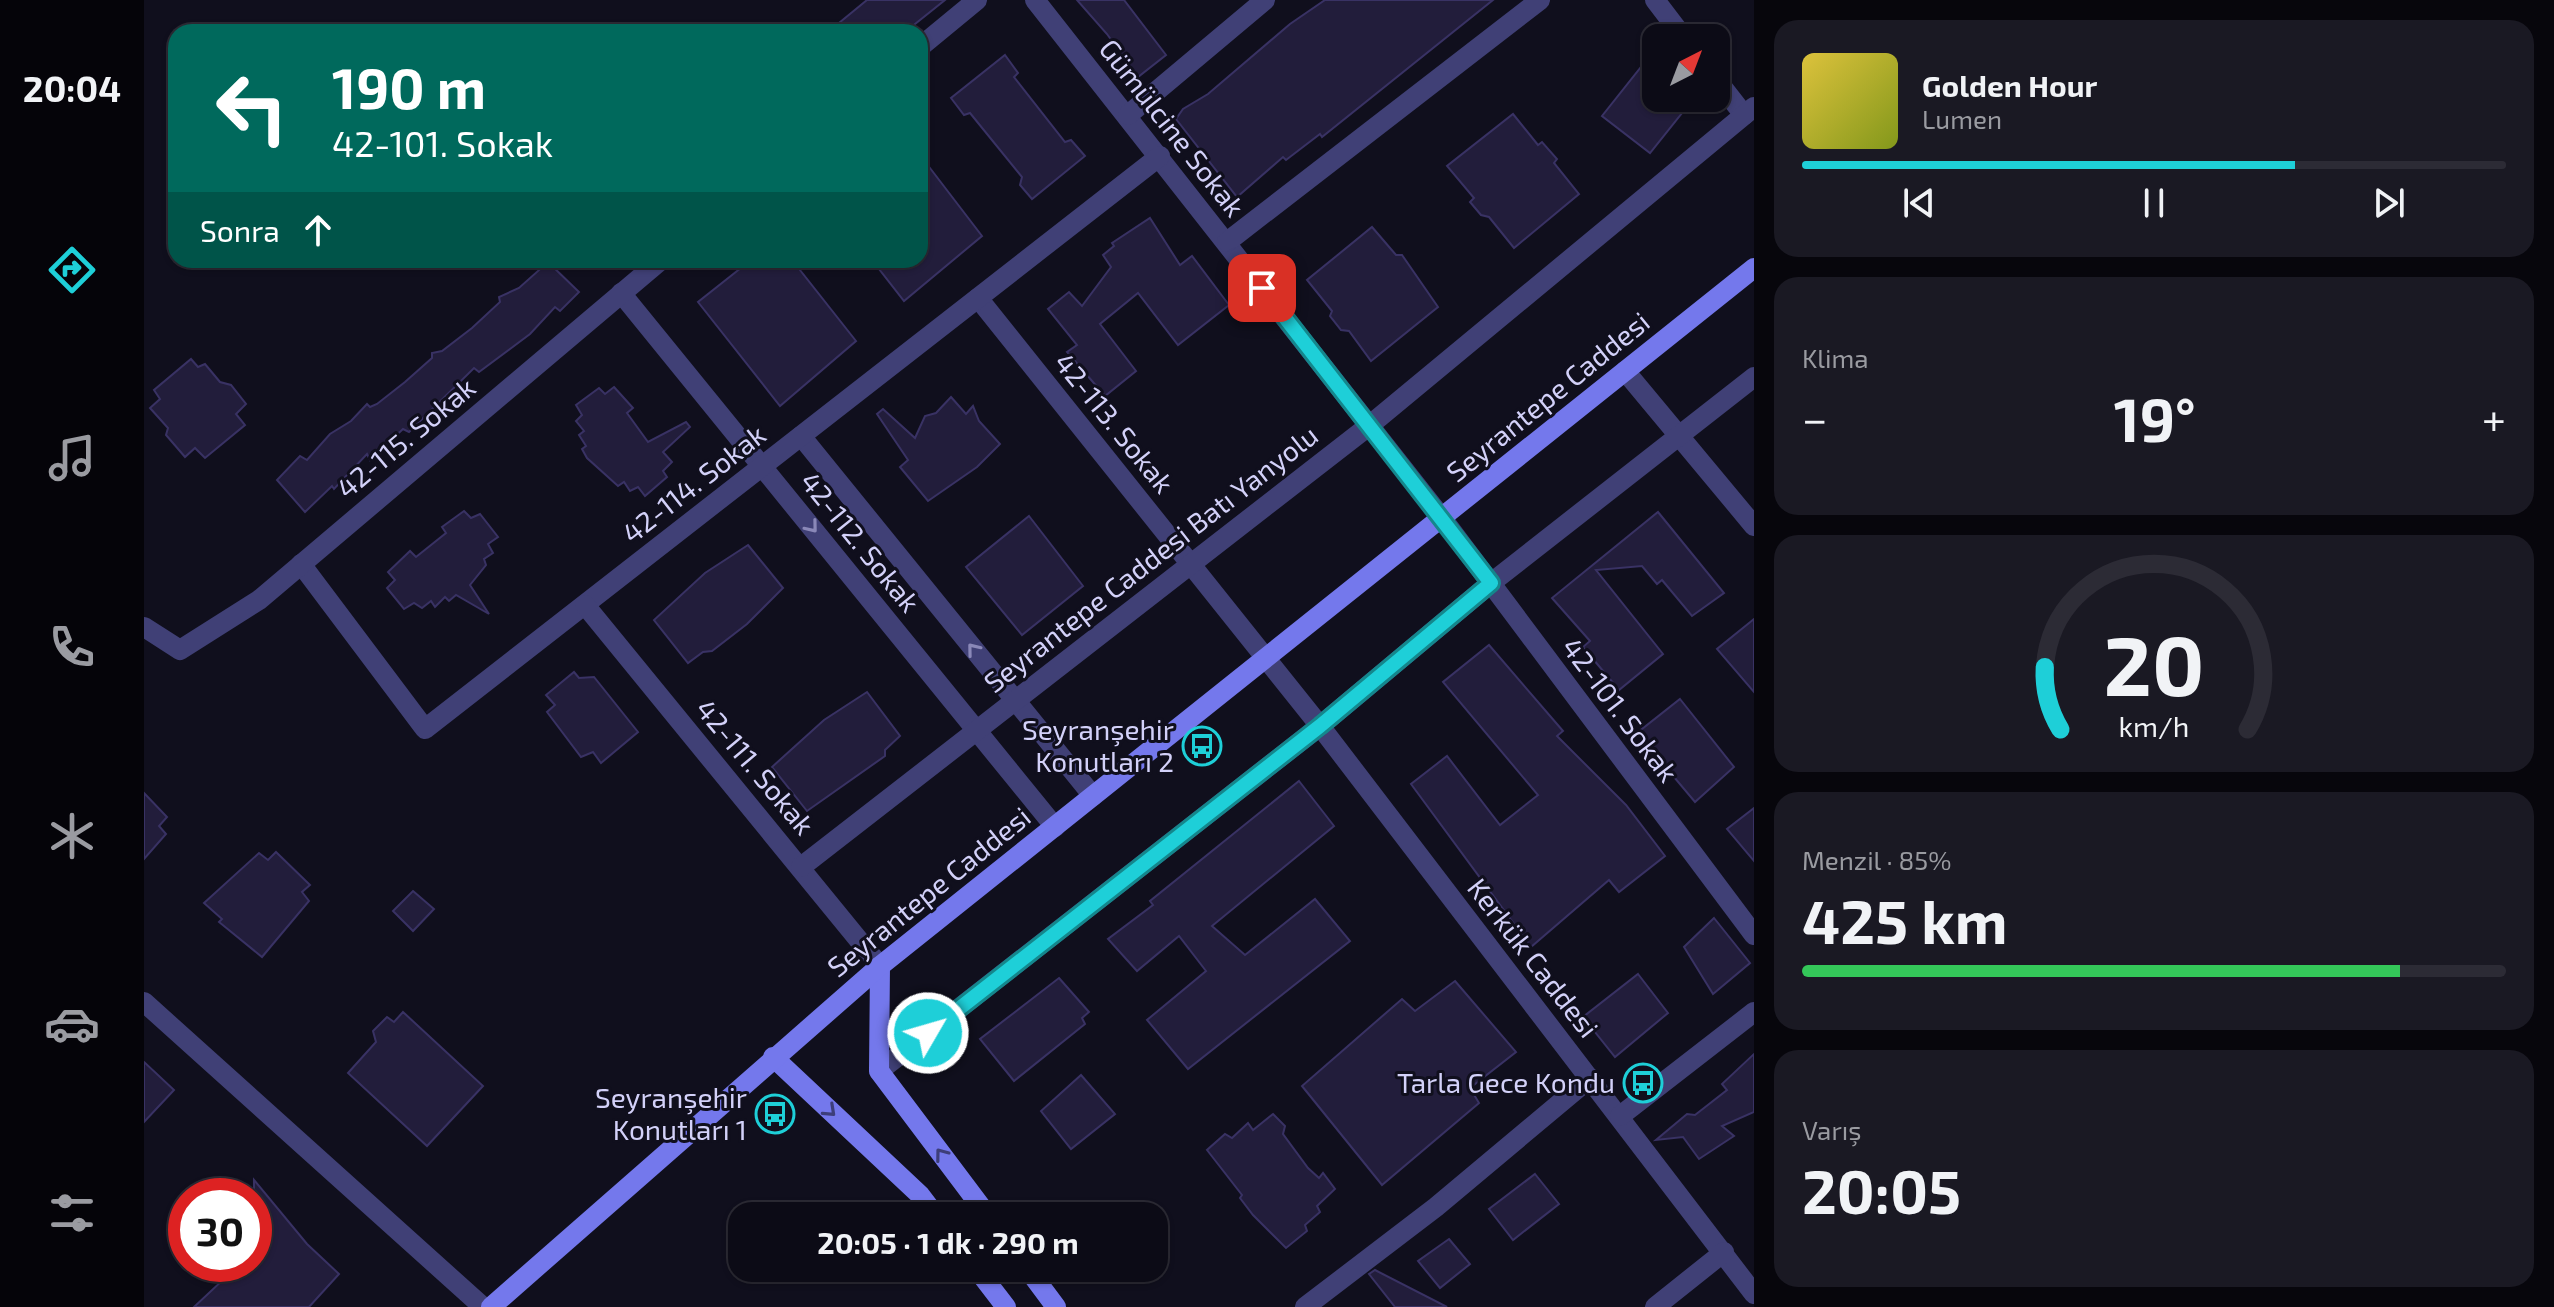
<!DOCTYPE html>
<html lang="tr">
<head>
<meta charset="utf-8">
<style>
	body { margin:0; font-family:"Exo 2",sans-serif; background:#1a1923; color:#f1f3f6; height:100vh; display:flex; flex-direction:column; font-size:30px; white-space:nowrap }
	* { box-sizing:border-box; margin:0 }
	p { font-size:26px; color:#9a9ba1 }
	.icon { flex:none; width:44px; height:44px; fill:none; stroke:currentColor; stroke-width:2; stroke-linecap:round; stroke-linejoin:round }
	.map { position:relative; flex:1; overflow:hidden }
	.panel { display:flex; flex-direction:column; gap:20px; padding:20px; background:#07060c; width:800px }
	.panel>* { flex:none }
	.hud { position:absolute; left:24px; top:24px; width:760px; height:244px; border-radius:24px; box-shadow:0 2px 6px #0004,0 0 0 2px #2c2b35; background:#00695c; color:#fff; overflow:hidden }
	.needle { width:52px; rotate:42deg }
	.buttons { position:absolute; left:1498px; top:24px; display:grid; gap:16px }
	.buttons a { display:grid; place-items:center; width:88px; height:88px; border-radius:16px; background:#0c0b16; box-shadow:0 2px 6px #0004,0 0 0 2px #2c2b35; font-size:40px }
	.speed { position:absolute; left:24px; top:1178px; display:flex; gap:16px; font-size:40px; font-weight:700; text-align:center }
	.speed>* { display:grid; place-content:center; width:104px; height:104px; border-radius:50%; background:#0c0b16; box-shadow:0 2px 6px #0004,0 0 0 2px #2c2b35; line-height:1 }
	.speed .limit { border:12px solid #d22; background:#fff; color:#111 }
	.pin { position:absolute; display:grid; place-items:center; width:68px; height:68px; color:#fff; margin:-34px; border-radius:16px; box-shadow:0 4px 12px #0006 }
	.me { position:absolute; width:88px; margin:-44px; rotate:52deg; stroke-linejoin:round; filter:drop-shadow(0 0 6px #0008) }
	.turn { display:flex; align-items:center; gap:28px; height:168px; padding:0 32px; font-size:36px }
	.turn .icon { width:104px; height:104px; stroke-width:2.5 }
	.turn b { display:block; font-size:56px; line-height:68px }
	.then { display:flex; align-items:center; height:76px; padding:0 32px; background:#0003; gap:16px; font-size:30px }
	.big { font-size:60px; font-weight:700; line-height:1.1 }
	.panel .card { flex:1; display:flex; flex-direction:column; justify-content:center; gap:12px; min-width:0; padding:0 28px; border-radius:24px; background:#1a1923 }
	.panel .dial { align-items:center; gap:0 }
	.dial svg { height:208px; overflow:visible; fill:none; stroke:#2c2b35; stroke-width:7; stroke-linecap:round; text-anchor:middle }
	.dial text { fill:#f1f3f6; stroke:none }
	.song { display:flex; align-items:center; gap:24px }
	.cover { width:96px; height:96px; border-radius:12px; background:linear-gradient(135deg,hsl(50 70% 55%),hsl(70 70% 35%)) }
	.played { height:8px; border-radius:4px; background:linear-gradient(90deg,#1ecfd8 70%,#2c2b35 70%) }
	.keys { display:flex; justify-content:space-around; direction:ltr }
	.heat { display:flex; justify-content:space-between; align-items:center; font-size:44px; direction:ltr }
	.charge { height:12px; border-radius:6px; background:linear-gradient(90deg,#34c759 85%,#2c2b35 0) }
	.trip { position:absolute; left:584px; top:1202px; width:440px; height:80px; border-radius:24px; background:#0c0b16; box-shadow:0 2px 6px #0004,0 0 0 2px #2c2b35; font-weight:700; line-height:80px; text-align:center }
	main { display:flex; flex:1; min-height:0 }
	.dock { display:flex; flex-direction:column; width:144px; justify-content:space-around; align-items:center; background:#050409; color:#9a9ba1 }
	.dock .icon { width:56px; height:56px }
	.dock .selected { color:#1ecfd8 }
	.dock b { font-size:36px; color:#f1f3f6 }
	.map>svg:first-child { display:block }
	.building { fill:#221d3b; stroke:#393264; stroke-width:2 }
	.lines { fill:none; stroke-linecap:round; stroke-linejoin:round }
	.street { stroke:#404076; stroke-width:20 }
	.secondary { stroke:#7478ec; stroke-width:20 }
	.oneway { stroke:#8a88b8 }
	.oneway2 { stroke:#3d3e7a }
	.route-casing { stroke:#14878c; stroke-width:20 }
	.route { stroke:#1ecfd8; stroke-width:14 }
	.labels { text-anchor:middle; stroke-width:6; stroke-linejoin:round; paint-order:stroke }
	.street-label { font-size:28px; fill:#d3d1f9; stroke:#100f1d }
	.poi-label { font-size:28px; fill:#d3d1f9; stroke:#100f1d; text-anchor:end }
</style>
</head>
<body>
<main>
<nav class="dock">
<b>20:04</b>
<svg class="icon selected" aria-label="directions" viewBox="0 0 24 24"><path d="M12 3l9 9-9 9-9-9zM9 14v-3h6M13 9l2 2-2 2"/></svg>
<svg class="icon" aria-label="music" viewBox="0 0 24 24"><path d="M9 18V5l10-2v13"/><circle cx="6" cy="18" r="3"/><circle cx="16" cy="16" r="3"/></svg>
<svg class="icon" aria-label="phone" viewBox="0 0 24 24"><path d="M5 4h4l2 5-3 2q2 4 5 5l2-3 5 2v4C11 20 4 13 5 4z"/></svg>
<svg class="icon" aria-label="climate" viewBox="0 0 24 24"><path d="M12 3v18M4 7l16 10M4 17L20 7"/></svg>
<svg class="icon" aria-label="car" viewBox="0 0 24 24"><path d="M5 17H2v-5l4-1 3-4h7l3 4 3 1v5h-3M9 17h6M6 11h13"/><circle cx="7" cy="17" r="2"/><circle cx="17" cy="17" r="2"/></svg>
<svg class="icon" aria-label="filters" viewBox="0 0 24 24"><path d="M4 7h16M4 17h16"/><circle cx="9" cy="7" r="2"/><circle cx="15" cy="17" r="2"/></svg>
</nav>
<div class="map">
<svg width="1610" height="1307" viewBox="0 0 1610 1307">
	<rect width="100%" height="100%" fill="#100f1d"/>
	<g class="building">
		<path d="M723 0H801L761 32H684Z"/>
		<path d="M933 0H980L1022 55 994 77 963 34Z"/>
		<path d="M1181 0H1349L1178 137 1176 134 1142 160 1139 157 1093 197 1032 119 1039 109 1064 94 1146 24Z"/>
		<path d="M861 55 874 73 870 77 921 142 927 140 941 156 888 199 876 185 878 177 826 113 820 115 807 98Z"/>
		<path d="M1501 62 1512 71V98H1550L1506 153 1458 116Z"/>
		<path d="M1369 114 1394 145 1398 142 1413 159 1410 163 1435 194 1370 248 1345 217 1337 215 1326 202 1330 198 1303 166Z"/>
		<path d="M776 155 838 236 760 301 728 260H776Z"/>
		<path d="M1006 218 1036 265 1048 256 1085 305 1034 345 994 293 956 324 992 371 961 396 923 352 933 345 904 309 925 292 938 306 967 267 959 255 970 246 968 243Z"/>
		<path d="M1228 227 1252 255H1258L1294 307 1227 361 1205 331 1197 330 1186 316 1188 311 1163 280Z"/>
		<path d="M607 260H648L712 341 636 406 554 302Z"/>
		<path d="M404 262 435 292 416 311 411 307 386 334 335 372 330 368 265 432 259 429 226 460 223 454 190 489 188 486 161 512 133 480 156 456 163 460 186 434 207 421 223 404 226 407 233 404 261 382 288 358V353L298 351 328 328 356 302 355 297 375 288Z"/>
		<path d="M47 359 54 367 61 364 76 382 87 385 102 404 92 414 101 425 61 458 51 448 41 457 22 435 24 428 6 408 16 399 10 390Z"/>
		<path d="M470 387 489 408 483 413 504 442 542 422 546 427 519 452 528 462 519 471 523 477 501 496 494 487 486 491 480 482 474 486 443 458 438 449 442 446 435 435 440 431 432 421 438 415 432 405 455 388 461 394Z"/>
		<path d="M807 397 822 414 829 406 835 421 856 444 833 467 784 501 756 467 764 460 733 414 739 409 771 438 781 416 792 413Z"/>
		<path d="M320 511 327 518 336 514 354 537 344 544 349 553 340 559 342 565 326 585 345 614 312 595 305 601 301 597 291 607 287 601 278 608 270 603 260 609 243 588 251 580 244 572 266 551 272 557 302 533 298 527Z"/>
		<path d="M1514 512 1580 593 1548 616 1518 580 1513 584 1498 566 1452 570 1519 654 1475 690 1439 647 1446 641 1408 598Z"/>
		<path d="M885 516 939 586 878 635 822 567Z"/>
		<path d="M604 545 639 588 603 624 568 651 559 652 544 663 510 620 561 573Z"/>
		<path d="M1610 619V692L1573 649Z"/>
		<path d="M1345 645 1419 731 1413 736 1482 805 1521 856 1475 892 1465 880 1387 947 1267 784 1303 756 1356 825 1394 795 1299 682Z"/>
		<path d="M430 672 435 678 450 677 494 732 457 763 449 752 437 757 403 712 411 705 402 695Z"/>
		<path d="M723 692 756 736 741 750V756L663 811 628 767 680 720Z"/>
		<path d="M1536 699 1590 767 1551 802 1493 733Z"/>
		<path d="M1155 781 1190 826 1068 926 1101 955 1171 899 1206 941 1044 1069 1003 1020 1062 971 1035 936 993 971 964 939 1009 905 1006 901Z"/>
		<path d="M0 793 23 817 15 826 22 834 0 859Z"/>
		<path d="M1610 808V861L1583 829Z"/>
		<path d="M132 852 166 885 158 892 165 901 118 957 75 922 78 919 60 903 115 853 124 860Z"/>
		<path d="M269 891 290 909 269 931 249 911Z"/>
		<path d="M1570 918 1606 963 1569 994 1540 947Z"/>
		<path d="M1494 974 1524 1013 1471 1057 1439 1017Z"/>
		<path d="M915 978 945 1012 938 1018 941 1024 870 1081 836 1039Z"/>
		<path d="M1311 981 1372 1052 1326 1088 1335 1103 1238 1185 1158 1086 1258 999 1271 1011Z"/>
		<path d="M259 1012 339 1086 283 1146 204 1073 232 1042 229 1031 243 1017 250 1022Z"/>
		<path d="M1610 1054V1112L1578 1126 1590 1136 1555 1159 1539 1137 1512 1140 1543 1114 1551 1115 1583 1090 1578 1084Z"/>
		<path d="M0 1062 30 1090 0 1122Z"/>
		<path d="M937 1075 971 1114 927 1149 897 1111Z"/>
		<path d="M1129 1114 1141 1126 1139 1134 1164 1168 1175 1178 1179 1173 1191 1189 1173 1206 1176 1212 1161 1225 1163 1231 1142 1248 1109 1215 1096 1198 1098 1195 1063 1150 1081 1134 1088 1138 1104 1123 1109 1130Z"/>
		<path d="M1391 1174 1415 1204 1369 1240 1345 1209Z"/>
		<path d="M110 1180 163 1244 195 1274 165 1307H50L81 1278 68 1264H110Z"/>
		<path d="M1305 1239 1326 1264 1296 1288 1274 1261Z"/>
		<path d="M1231 1270 1303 1307H1251L1225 1274Z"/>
	</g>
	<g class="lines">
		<g class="street">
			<path d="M891 0 1298 518 1610 935"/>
			<path d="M1511 0 1540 38"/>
			<path d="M776 47 833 0"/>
			<path d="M1572 79 1600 115"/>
			<path d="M984 115 1121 0"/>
			<path d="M1083 242 1396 0"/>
			<path d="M477 293 911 827"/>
			<path d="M834 298 1176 726 1610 1294"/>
			<path d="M1481 371 1610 526"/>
			<path d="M657 436 949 796"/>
			<path d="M157 564 281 729 1016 156"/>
			<path d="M441 605 736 966"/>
			<path d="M0 627 36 650 115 600 517 260"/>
			<path d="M657 867 1226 425 1610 107"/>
			<path d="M0 1002 339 1307"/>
			<path d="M735 1071 1176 726 1347 583 1610 377"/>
			<path d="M1476 1116 1610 1012"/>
			<path d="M1161 1307 1292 1207 1446 1078"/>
			<path d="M1511 1307 1580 1252"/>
		</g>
		<g class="secondary">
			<path d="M736 966 735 1071 844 1216"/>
			<path d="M629 1057 776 1195 792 1216"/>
			<path d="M832 1268 862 1307"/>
			<path d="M883 1268 912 1307"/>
			<path d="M347 1307 736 966 1610 268"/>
		</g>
	</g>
	<defs><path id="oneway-chevron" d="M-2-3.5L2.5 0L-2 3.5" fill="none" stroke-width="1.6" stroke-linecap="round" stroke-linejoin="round" transform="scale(2)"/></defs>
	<g class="oneway">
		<use href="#oneway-chevron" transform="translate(668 527) rotate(51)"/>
		<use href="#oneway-chevron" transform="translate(829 649) rotate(-129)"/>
	</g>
	<g class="oneway2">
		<use href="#oneway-chevron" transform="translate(686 1111) rotate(43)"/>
		<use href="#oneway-chevron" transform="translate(797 1154) rotate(-127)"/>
	</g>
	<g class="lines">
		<g class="route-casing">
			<path id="route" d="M784 1033 1176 726 1347 583 1118 288"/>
		</g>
		<use href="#route" class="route"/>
	</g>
	<defs>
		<g id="bus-ring" transform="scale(2)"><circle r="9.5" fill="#100f1d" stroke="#1ecfd8" stroke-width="1.5"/><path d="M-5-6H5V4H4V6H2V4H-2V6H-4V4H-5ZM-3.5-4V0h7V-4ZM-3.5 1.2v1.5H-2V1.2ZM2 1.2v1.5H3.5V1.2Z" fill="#1ecfd8"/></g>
	</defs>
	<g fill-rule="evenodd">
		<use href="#bus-ring" x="1058" y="746"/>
		<use href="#bus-ring" x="1499" y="1083"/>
		<use href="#bus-ring" x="631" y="1114"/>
	</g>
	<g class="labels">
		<g class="street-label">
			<text transform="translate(1028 128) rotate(52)" y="10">Gümülcine Sokak</text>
			<text transform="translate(1404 397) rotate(-39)" y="10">Seyrantepe Caddesi</text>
			<text transform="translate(970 423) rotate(51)" y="10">42-113. Sokak</text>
			<text transform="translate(262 438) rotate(-40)" y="10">42-115. Sokak</text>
			<text transform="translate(550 484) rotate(-38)" y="10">42-114. Sokak</text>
			<text transform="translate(716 542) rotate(51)" y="10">42-112. Sokak</text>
			<text transform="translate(1007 559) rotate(-38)" y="10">Seyrantepe Caddesi Batı Yanyolu</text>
			<text transform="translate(1476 710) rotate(53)" y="10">42-101. Sokak</text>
			<text transform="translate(611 767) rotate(50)" y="10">42-111. Sokak</text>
			<text transform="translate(785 892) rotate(-39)" y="10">Seyrantepe Caddesi</text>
			<text transform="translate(1389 958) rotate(52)" y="10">Kerkük Caddesi</text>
		</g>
		<g class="poi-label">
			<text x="1030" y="740">Seyranşehir<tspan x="1030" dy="32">Konutları 2</tspan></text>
			<text x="1471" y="1093">Tarla Gece Kondu</text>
			<text x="603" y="1108">Seyranşehir<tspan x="603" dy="32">Konutları 1</tspan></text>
		</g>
	</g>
</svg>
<div class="buttons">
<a><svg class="needle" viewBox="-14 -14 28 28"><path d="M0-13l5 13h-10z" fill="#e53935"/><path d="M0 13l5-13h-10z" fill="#9a9ba1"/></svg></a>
</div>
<div class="speed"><div class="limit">30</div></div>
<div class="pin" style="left:1118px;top:288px;background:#d93025"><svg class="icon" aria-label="arrive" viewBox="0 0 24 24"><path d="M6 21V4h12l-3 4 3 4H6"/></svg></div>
<svg class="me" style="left:784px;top:1033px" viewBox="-20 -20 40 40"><circle r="17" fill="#1ecfd8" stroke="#fff" stroke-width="3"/><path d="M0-11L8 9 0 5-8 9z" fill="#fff"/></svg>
<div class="trip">20:05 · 1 dk · 290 m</div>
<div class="hud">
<div class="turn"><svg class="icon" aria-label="left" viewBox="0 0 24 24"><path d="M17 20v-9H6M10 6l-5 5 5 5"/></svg><div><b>190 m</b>42-101. Sokak</div></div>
<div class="then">Sonra<svg class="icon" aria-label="ahead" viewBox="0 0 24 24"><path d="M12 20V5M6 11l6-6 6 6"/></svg></div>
</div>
</div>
<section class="panel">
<div class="card">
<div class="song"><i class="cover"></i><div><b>Golden Hour</b><p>Lumen</p></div></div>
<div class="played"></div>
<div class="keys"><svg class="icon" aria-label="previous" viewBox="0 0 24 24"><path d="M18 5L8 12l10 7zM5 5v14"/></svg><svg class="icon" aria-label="pause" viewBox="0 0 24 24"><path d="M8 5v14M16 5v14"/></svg><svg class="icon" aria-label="next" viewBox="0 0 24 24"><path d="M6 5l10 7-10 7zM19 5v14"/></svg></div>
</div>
<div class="card"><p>Klima</p>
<div class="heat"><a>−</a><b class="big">19°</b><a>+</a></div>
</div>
<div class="card dial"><svg viewBox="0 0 100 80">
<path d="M14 69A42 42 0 1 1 86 69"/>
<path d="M14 69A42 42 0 0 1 8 45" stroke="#1ecfd8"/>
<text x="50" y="56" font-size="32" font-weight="700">20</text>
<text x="50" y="72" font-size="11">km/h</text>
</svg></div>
<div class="card"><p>Menzil · 85%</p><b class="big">425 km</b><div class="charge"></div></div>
<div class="card"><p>Varış</p><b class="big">20:05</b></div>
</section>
</main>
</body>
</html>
